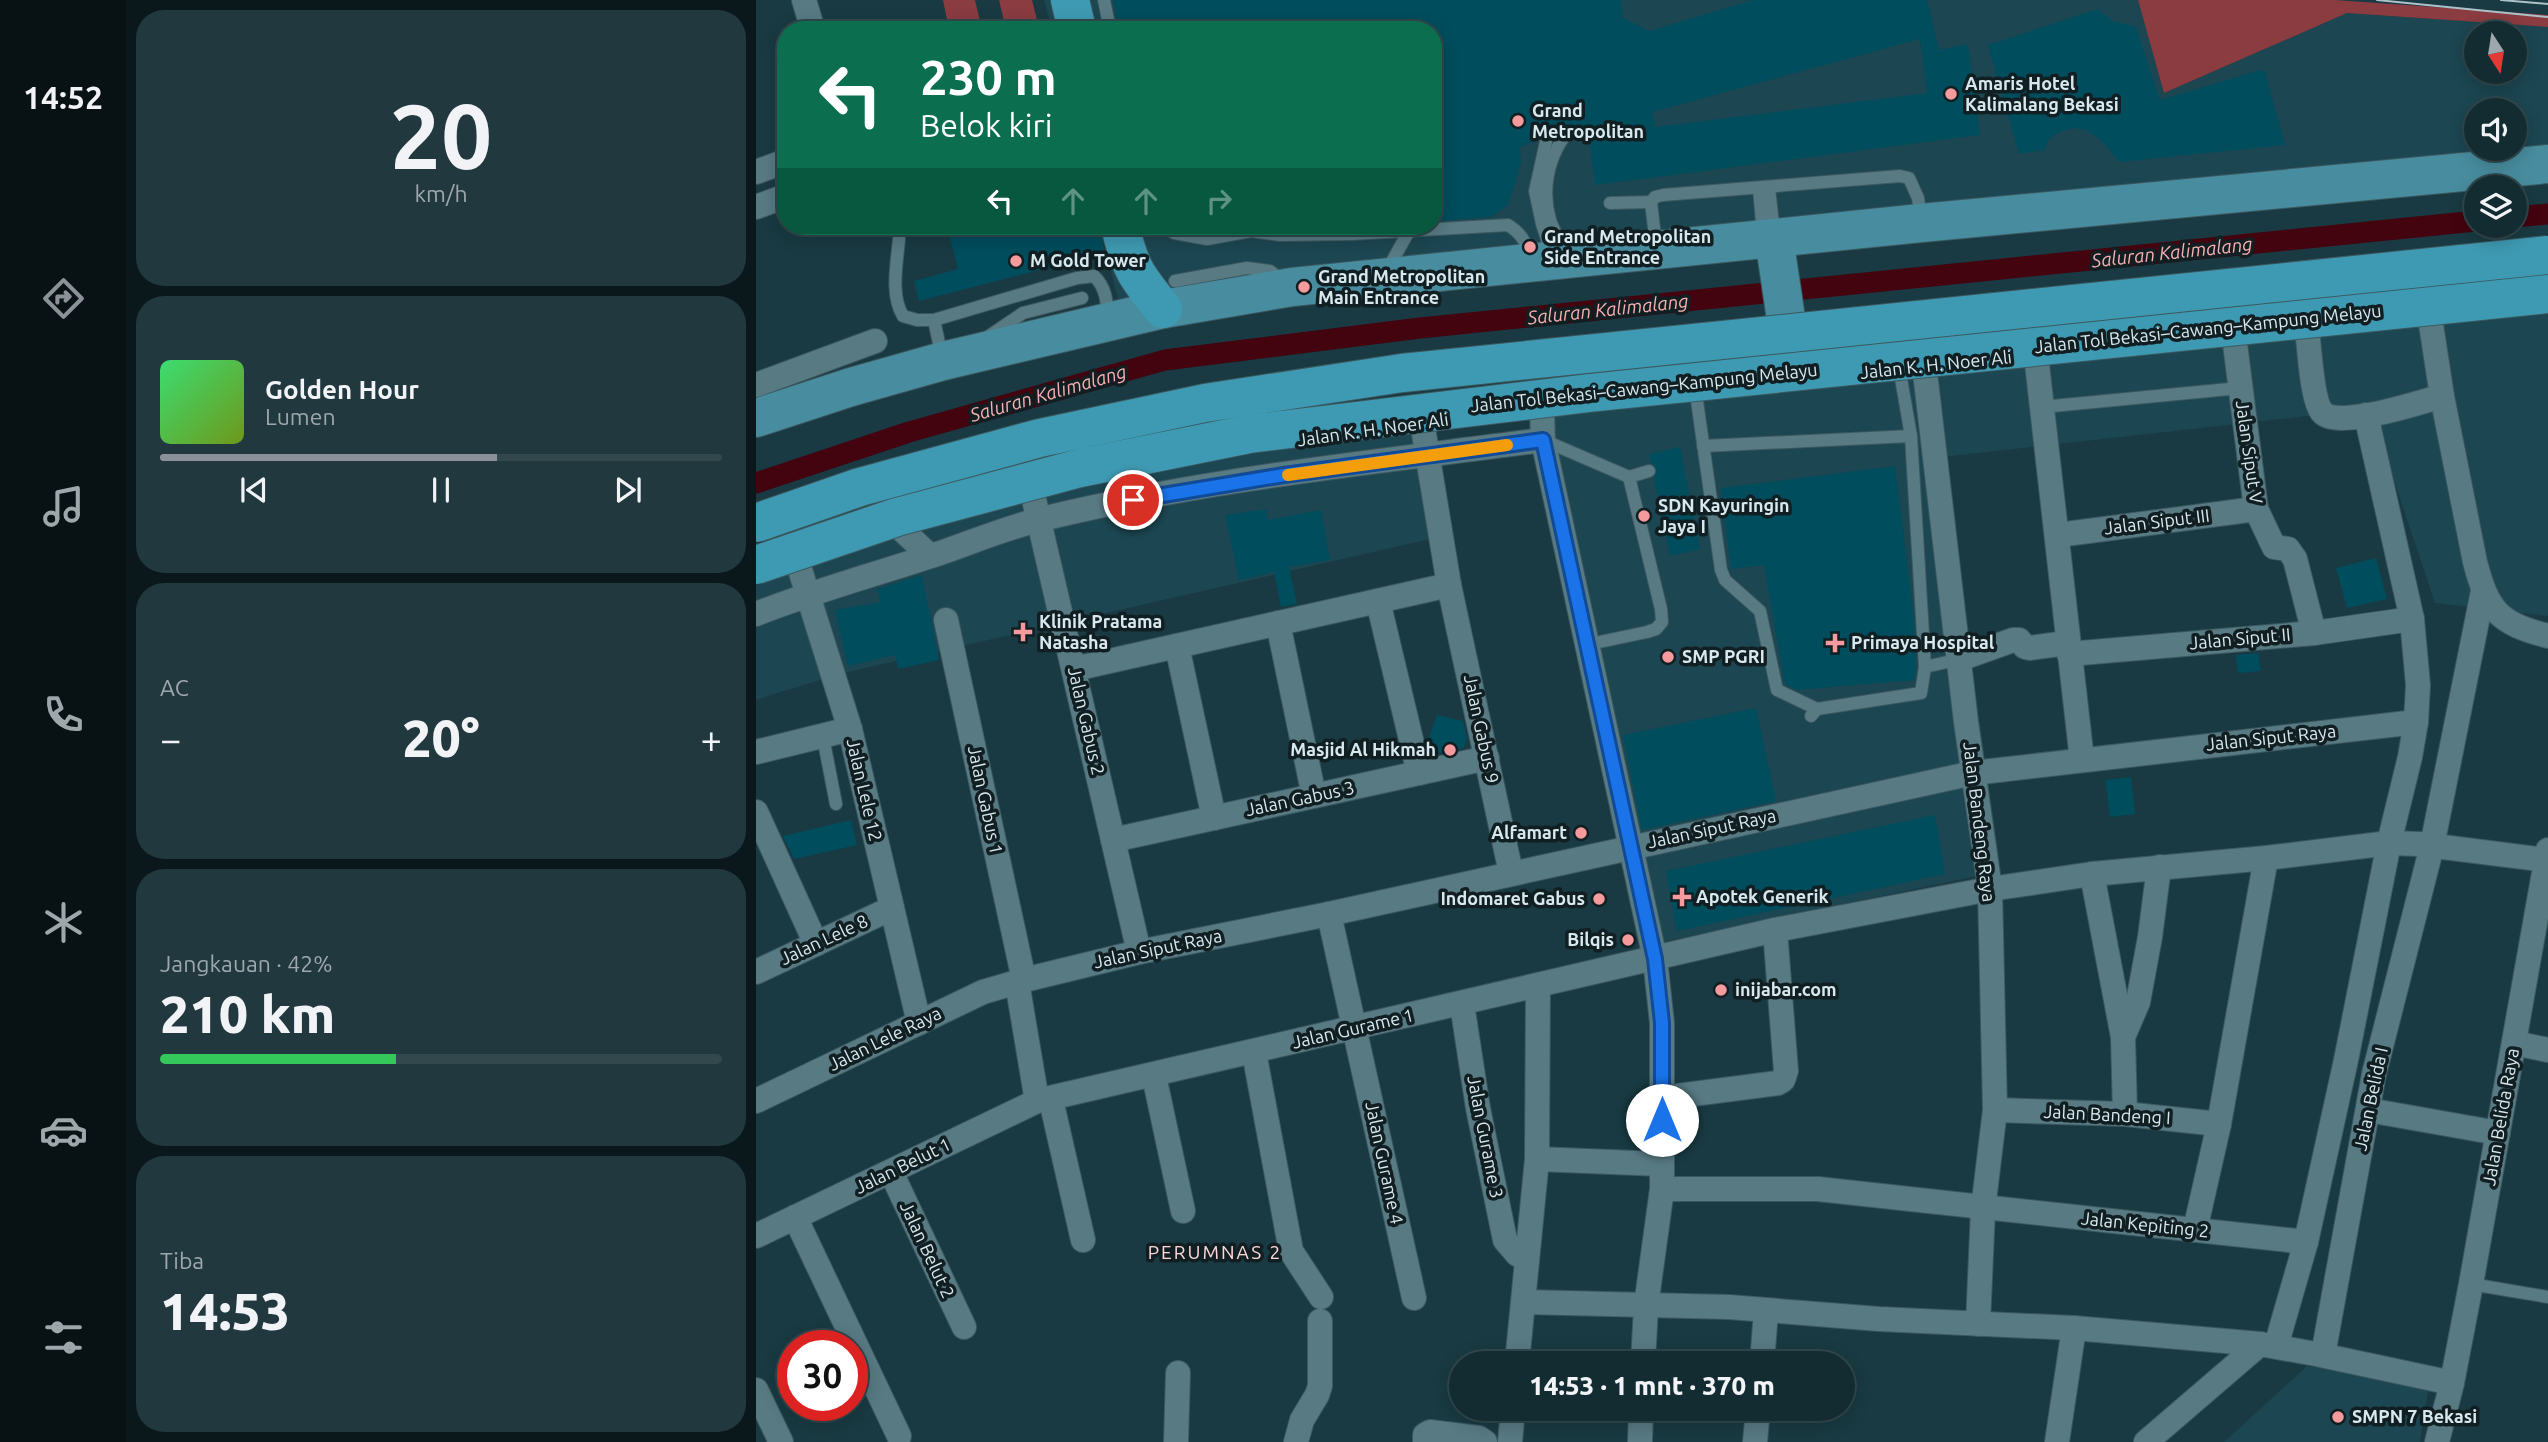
<!DOCTYPE html>
<html lang="id">
<head>
<meta charset="utf-8">
<style>
	body { margin:0; font-family:Ubuntu,sans-serif; background:#20383e; color:#f1f3f6; height:100vh; display:flex; flex-direction:column; font-size:26px; white-space:nowrap }
	* { box-sizing:border-box; margin:0 }
	p { font-size:23px; color:#9da7ac }
	.icon { flex:none; width:38px; height:38px; fill:none; stroke:currentColor; stroke-width:2; stroke-linecap:round; stroke-linejoin:round }
	.map { position:relative; flex:1; overflow:hidden }
	.panel { display:flex; flex-direction:column; gap:10px; padding:10px; background:#0a181c; width:630px }
	.panel>* { flex:none }
	.banner { position:absolute; left:21px; top:21px; width:665px; height:214px; border-radius:28px; box-shadow:0 4px 18px #0003,0 0 0 2px #32484d; background:#0b6e4f; color:#fff; overflow:hidden }
	.needle { width:46px; rotate:168deg }
	.buttons { position:absolute; left:1708px; top:21px; display:grid; gap:14px }
	.buttons a { display:grid; place-items:center; width:63px; height:63px; border-radius:50%; background:#132c32; box-shadow:0 4px 18px #0003,0 0 0 2px #32484d; font-size:35px }
	.speed { position:absolute; left:21px; top:1330px; display:flex; gap:14px; font-size:35px; font-weight:700; text-align:center }
	.speed>* { display:grid; place-content:center; width:91px; height:91px; border-radius:50%; background:#132c32; box-shadow:0 4px 18px #0003,0 0 0 2px #32484d; line-height:1 }
	.speed .limit { border:10px solid #d22; background:#fff; color:#111 }
	.pin { position:absolute; display:grid; place-items:center; width:60px; height:60px; color:#fff; margin:-30px; border:4px solid #fff; border-radius:50%; box-shadow:0 2px 7px #0007 }
	.me { position:absolute; width:77px; margin:-38px; rotate:0deg; stroke-linejoin:round; filter:drop-shadow(0 0 5px #0008) }
	.turn { display:flex; align-items:center; gap:24px; height:147px; padding:0 28px; font-size:32px }
	.turn .icon { width:91px; height:91px; stroke-width:2.5 }
	.turn b { display:block; font-size:49px; line-height:60px }
	.lanes { display:flex; align-items:center; height:66px; padding:0 28px; background:#0003; justify-content:center; gap:35px; direction:ltr }
	.lanes .off { opacity:.35 }
	.big { font-size:52px; font-weight:800; line-height:1.1 }
	.panel .widget { flex:1; display:flex; flex-direction:column; justify-content:center; gap:10px; min-width:0; padding:0 24px; border-radius:28px; background:#20383e }
	.panel .dial { align-items:center; gap:0 }
	.dial b { font-size:91px; line-height:1 }
	.song { display:flex; align-items:center; gap:21px }
	.cover { width:84px; height:84px; border-radius:10px; background:linear-gradient(135deg,hsl(140 70% 55%),hsl(80 70% 35%)) }
	.played { height:7px; border-radius:4px; background:linear-gradient(90deg,#8c9099 60%,#32484d 60%) }
	.keys { display:flex; justify-content:space-around; direction:ltr }
	.heat { display:flex; justify-content:space-between; align-items:center; font-size:38px; direction:ltr }
	.charge { height:10px; border-radius:5px; background:linear-gradient(90deg,#34c759 42%,#32484d 0) }
	.trip { position:absolute; left:693px; top:1351px; width:406px; height:70px; border-radius:35px; background:#132c32; box-shadow:0 4px 18px #0003,0 0 0 2px #32484d; font-weight:800; line-height:70px; text-align:center }
	main { display:flex; flex:1; min-height:0 }
	.menu { display:flex; flex-direction:column; width:126px; justify-content:space-around; align-items:center; background:#081214; color:#9da7ac }
	.menu .icon { width:49px; height:49px }
	.menu .active { color:#8c9099 }
	.menu b { font-size:32px; color:#f1f3f6 }
	.map>svg:first-child { display:block }
	.built { fill:#1c4651; fill-rule:evenodd }
	.green { fill:#8a3c41 }
	.lines { fill:none; stroke-linecap:round; stroke-linejoin:round }
	.canal { stroke:#43030f; stroke-width:21 }
	.building { fill:#004d5d; fill-rule:evenodd }
	.service-casing { stroke:#3c585f; stroke-width:14 }
	.minor-casing { stroke:#3c585f; stroke-width:26 }
	.primary-casing { stroke:#3c585f; stroke-width:40 }
	.motorway-casing { stroke:#3c585f; stroke-width:40 }
	.service { stroke:#587a83; stroke-width:12 }
	.minor { stroke:#587a83; stroke-width:24 }
	.primary { stroke:#488d9f; stroke-width:38 }
	.motorway { stroke:#3e9ab2; stroke-width:38 }
	.tram { stroke:#adc2c8; stroke-width:2 }
	.motorway-bridge-casing { stroke:#3c585f; stroke-width:40; stroke-linecap:butt }
	.motorway-bridge { stroke:#3e9ab2; stroke-width:38 }
	.route-casing { stroke:#114b97; stroke-width:18 }
	.route { stroke:#1a73e8; stroke-width:12 }
	.slow { stroke:#f59e0b; stroke-width:12 }
	.poi-dot { fill:#f59b9d; stroke:#111e22; stroke-width:2.5 }
	.labels { text-anchor:middle; stroke-width:7; stroke-linejoin:round; paint-order:stroke }
	.poi-label { font-size:18px; font-weight:bold; fill:#d7e9ee; stroke:#111e22; text-anchor:start }
	.street-label { font-size:18px; fill:#d7e9ee; stroke:#111e22 }
	.water-label { font-size:19px; font-style:italic; fill:#faafb0; stroke:#111e22 }
	.neighbourhood-label { font-size:19px; letter-spacing:2px; fill:#fcd8d8; stroke:#111e22 }
</style>
</head>
<body>
<main>
<nav class="menu">
<b>14:52</b>
<svg class="icon active" aria-label="directions" viewBox="0 0 24 24"><path d="M12 3l9 9-9 9-9-9zM9 14v-3h6M13 9l2 2-2 2"/></svg>
<svg class="icon" aria-label="music" viewBox="0 0 24 24"><path d="M9 18V5l10-2v13"/><circle cx="6" cy="18" r="3"/><circle cx="16" cy="16" r="3"/></svg>
<svg class="icon" aria-label="phone" viewBox="0 0 24 24"><path d="M5 4h4l2 5-3 2q2 4 5 5l2-3 5 2v4C11 20 4 13 5 4z"/></svg>
<svg class="icon" aria-label="climate" viewBox="0 0 24 24"><path d="M12 3v18M4 7l16 10M4 17L20 7"/></svg>
<svg class="icon" aria-label="car" viewBox="0 0 24 24"><path d="M5 17H2v-5l4-1 3-4h7l3 4 3 1v5h-3M9 17h6M6 11h13"/><circle cx="7" cy="17" r="2"/><circle cx="17" cy="17" r="2"/></svg>
<svg class="icon" aria-label="filters" viewBox="0 0 24 24"><path d="M4 7h16M4 17h16"/><circle cx="9" cy="7" r="2"/><circle cx="15" cy="17" r="2"/></svg>
</nav>
<section class="panel">
<div class="widget dial"><b>20</b><p>km/h</p></div>
<div class="widget">
<div class="song"><i class="cover"></i><div><b>Golden Hour</b><p>Lumen</p></div></div>
<div class="played"></div>
<div class="keys"><svg class="icon" aria-label="previous" viewBox="0 0 24 24"><path d="M18 5L8 12l10 7zM5 5v14"/></svg><svg class="icon" aria-label="pause" viewBox="0 0 24 24"><path d="M8 5v14M16 5v14"/></svg><svg class="icon" aria-label="next" viewBox="0 0 24 24"><path d="M6 5l10 7-10 7zM19 5v14"/></svg></div>
</div>
<div class="widget"><p>AC</p>
<div class="heat"><a>−</a><b class="big">20°</b><a>+</a></div>
</div>
<div class="widget"><p>Jangkauan · 42%</p><b class="big">210 km</b><div class="charge"></div></div>
<div class="widget"><p>Tiba</p><b class="big">14:53</b></div>
</section>
<div class="map">
<svg width="1792" height="1442" viewBox="0 0 1792 1442">
	<rect width="100%" height="100%" fill="#193a42"/>
	<g class="built">
		<path d="M288 0H1382L1408 93 1591 13 1792 27V145L364 308 344 226H677V30H296ZM1720 33H1759V72H1720ZM1720 110H1759V149H1720Z"/>
		<path d="M1792 307V616L1679 603 1614 409 1186 457 1245 871 896 944 786 410Z"/>
		<path d="M666 422 683 537 83 674 0 700V576L276 491Z"/>
		<path d="M1551 1366 1606 1375 1672 1391 1664 1442H1468Z"/>
	</g>
	<g class="green">
		<path d="M187 0H219L226 30H193Z"/>
		<path d="M243 0H276L282 24 250 30Z"/>
		<path d="M1382 0H1579L1792 15V27L1591 13 1408 93Z"/>
	</g>
	<g class="lines">
		<g class="canal">
			<path d="M1759 217 1792 214"/>
			<path d="M0 483 153 432 409 360 664 328 1720 221"/>
		</g>
	</g>
	<g class="building">
		<path d="M357 0H865L867 18 893 31 997 0H1171L1183 50 1212 44 1224 135 839 185 832 127 815 135 808 129 799 134 796 130 789 129 784 132 781 140 764 147 765 164 752 205 734 217 677 221V30H363ZM1164 39 1171 93 899 127 896 112Z"/>
		<path d="M1342 9 1357 21 1380 27 1404 100 1508 69 1529 145 1363 162 1346 141 1330 130 1317 128 1303 132 1294 138 1288 150 1263 154 1232 45Z"/>
		<path d="M191 226H343L349 253 163 301 158 281 202 269Z"/>
		<path d="M924 447 944 549 914 556 898 478 901 469 895 463 893 454Z"/>
		<path d="M1139 466 1157 611 1160 667 1158 680 1041 690 1029 684 1008 565 975 569 965 488Z"/>
		<path d="M510 509 512 520 565 510 574 560 533 567 541 604 525 607 518 572 483 580 469 515Z"/>
		<path d="M1620 558 1631 599 1591 608 1580 568Z"/>
		<path d="M166 575 183 660 142 669 139 655 92 666 79 610 125 602 121 589Z"/>
		<path d="M1502 653 1505 671 1482 673 1480 655Z"/>
		<path d="M1000 708 1020 801 886 830 867 735Z"/>
		<path d="M681 715 707 721 711 738 708 748 674 755 671 743Z"/>
		<path d="M1375 777 1379 814 1354 817 1349 780Z"/>
		<path d="M1179 815 1189 874 921 931 910 871Z"/>
		<path d="M95 820 101 845 38 859 27 836Z"/>
	</g>
	<g class="lines">
		<g class="service-casing">
			<g id="service">
				<path d="M348 0 354 30"/>
				<path d="M791 137 779 191 786 224 796 255"/>
				<path d="M807 138C791 162 786 192 794 220 797 230 807 245 812 255"/>
				<path d="M1013 188 1018 233"/>
				<path d="M1003 189 1007 234"/>
				<path d="M854 203 895 202"/>
				<path d="M411 226 418 233 451 239 495 231 524 235 596 234 752 225C766 234 770 242 774 258"/>
				<path d="M143 239C141 263 134 295 147 316L161 320H178L321 278 338 276C350 287 351 302 352 318"/>
				<path d="M900 246 895 202 899 197 907 195 1144 176 1153 178 1162 198 1165 220"/>
				<path d="M630 272 653 231"/>
				<path d="M419 281 491 268 514 271 526 280"/>
				<path d="M178 320 186 357"/>
				<path d="M230 338 267 313 326 298"/>
				<path d="M940 394 965 570 969 580 1004 611 1021 690 1061 709"/>
				<path d="M1286 407 1484 388"/>
				<path d="M787 440 873 477 893 471"/>
				<path d="M947 446 1155 436"/>
				<path d="M829 645 891 632 900 629 906 622 905 609 873 477"/>
				<path d="M1169 667 1204 659"/>
				<path d="M1055 716 1061 709 1165 693 1169 667 1155 436 1143 367"/>
				<path d="M67 737 80 804"/>
				<path d="M1715 1284 1792 1297"/>
			</g>
		</g>
		<g class="minor-casing">
			<g id="minor">
				<path d="M48 0 57 30"/>
				<path d="M0 172 30 161"/>
				<path d="M0 207 30 196"/>
				<path d="M1674 318 1686 396 1719 562C1732 611 1742 623 1792 636"/>
				<path d="M1551 328C1553 345 1556 401 1566 412 1580 430 1665 402 1686 396"/>
				<path d="M1478 336 1500 509 1518 547 1532 549 1539 559 1558 633"/>
				<path d="M1280 355 1326 760"/>
				<path d="M1168 364 1210 722 1234 889 1239 1110 1227 1209 1222 1324"/>
				<path d="M0 385 119 341"/>
				<path d="M786 410 787 440 899 959 906 1023V1189L890 1306 887 1363"/>
				<path d="M666 422 693 585 755 873"/>
				<path d="M276 491 383 952"/>
				<path d="M144 528 174 556"/>
				<path d="M1302 535 1500 509"/>
				<path d="M41 560 94 729 163 1023"/>
				<path d="M622 601 663 773"/>
				<path d="M0 614C58 591 117 575 175 556 212 544 248 528 286 519 450 479 620 462 787 440"/>
				<path d="M190 620 268 980"/>
				<path d="M522 623 558 796"/>
				<path d="M421 646 458 818"/>
				<path d="M1313 654 1558 633 1656 619"/>
				<path d="M1204 659 1257 640H1263L1269 647 1274 648 1311 643"/>
				<path d="M318 669 693 585"/>
				<path d="M0 752 94 729"/>
				<path d="M0 812 60 944"/>
				<path d="M357 840 731 758"/>
				<path d="M1336 874 1367 1037 1369 1114"/>
				<path d="M573 914 658 1298"/>
				<path d="M0 972 136 908"/>
				<path d="M261 982 281 1101"/>
				<path d="M706 1004 722 1108 749 1240 761 1254 771 1259"/>
				<path d="M1367 1037 1382 1002 1394 937 1403 867"/>
				<path d="M1758 1043 1792 1050"/>
				<path d="M498 1052 535 1251 565 1297"/>
				<path d="M398 1076 427 1211"/>
				<path d="M906 1098 1022 1083 1027 1080 1030 1071 1019 930"/>
				<path d="M295 1100 327 1240"/>
				<path d="M0 1101 227 992 268 980 383 952 573 914 1217 773 1660 722"/>
				<path d="M1239 1110 1369 1114 1463 1124"/>
				<path d="M1612 1110 1742 1133"/>
				<path d="M781 1159 905 1164"/>
				<path d="M135 1172 208 1327"/>
				<path d="M906 1189H1062L1550 1242"/>
				<path d="M39 1217 143 1436"/>
				<path d="M1439 1230 1463 1124 1510 858"/>
				<path d="M0 1236 281 1101 1019 930 1234 889 1336 874 1510 858 1633 843 1663 844 1790 860"/>
				<path d="M769 1302 973 1307 1123 1319 1318 1328 1504 1344 1560 1354 1696 1383"/>
				<path d="M1520 1346 1550 1242 1590 1060 1633 843 1654 757 1660 722 1662 685 1656 619 1610 415"/>
				<path d="M1567 1355 1618 1074 1676 846 1727 591"/>
				<path d="M761 1363 781 1159 782 987"/>
				<path d="M1006 1363 1010 1311"/>
				<path d="M0 1390 25 1442"/>
				<path d="M420 1442 422 1373"/>
				<path d="M540 1442 546 1420 561 1395 564 1386V1321"/>
				<path d="M669 1442V1435L674 1432 723 1438 729 1442"/>
				<path d="M754 1442 757 1409"/>
				<path d="M884 1442 885 1409"/>
				<path d="M999 1442 1002 1409"/>
				<path d="M1301 1442 1318 1328"/>
				<path d="M1390 1442 1504 1344"/>
				<path d="M1681 1442 1696 1383 1715 1284 1792 850"/>
			</g>
		</g>
		<g class="primary-casing">
			<g id="primary">
				<path d="M1018 238 1037 366"/>
				<path d="M0 418 95 387 187 361 407 309 536 287 1165 223 1792 164"/>
			</g>
		</g>
		<g class="motorway-casing">
			<g id="motorway">
				<path d="M314 0 321 30"/>
				<path d="M364 226C374 268 380 276 407 309"/>
			</g>
		</g>
		<use href="#service" class="service"/>
		<use href="#minor" class="minor"/>
		<use href="#primary" class="primary"/>
		<use href="#motorway" class="motorway"/>
		<g class="tram">
			<path d="M1621 0 1792 17"/>
			<path d="M1745 0 1792 4"/>
		</g>
		<g class="motorway-bridge-casing">
			<g id="motorway-bridge">
				<path d="M0 523 104 487 284 438 449 403 646 373 1792 255"/>
				<path d="M0 565 141 517 324 468 493 434 833 393 1792 294"/>
			</g>
		</g>
		<use href="#motorway-bridge" class="motorway-bridge"/>
	</g>
	<g class="lines">
		<g class="route-casing">
			<path id="route" d="M377 500 528 475 787 440 899 959 906 1023V1120"/>
		</g>
		<use href="#route" class="route"/>
		<path class="slow" d="M532 475 751 445"/>
	</g>
	<g class="poi-dot">
		<circle cx="1195" cy="94" r="7"/>
		<circle cx="762" cy="121" r="7"/>
		<circle cx="774" cy="247" r="7"/>
		<circle cx="260" cy="261" r="7"/>
		<circle cx="548" cy="287" r="7"/>
		<circle cx="888" cy="516" r="7"/>
		<path d="M263.5 621.5h7v7h7v7h-7v7h-7v-7h-7v-7h7z"/>
		<path d="M1075.5 632.5h7v7h7v7h-7v7h-7v-7h-7v-7h7z"/>
		<circle cx="912" cy="657" r="7"/>
		<circle cx="694" cy="750" r="7"/>
		<circle cx="825" cy="833" r="7"/>
		<path d="M922.5 886.5h7v7h7v7h-7v7h-7v-7h-7v-7h7z"/>
		<circle cx="843" cy="899" r="7"/>
		<circle cx="872" cy="940" r="7"/>
		<circle cx="965" cy="990" r="7"/>
		<circle cx="1582" cy="1417" r="7"/>
	</g>
	<g class="labels">
		<g class="poi-label">
			<text x="1209" y="90">Amaris Hotel<tspan x="1209" dy="21">Kalimalang Bekasi</tspan></text>
			<text x="776" y="117">Grand<tspan x="776" dy="21">Metropolitan</tspan></text>
			<text x="788" y="243">Grand Metropolitan<tspan x="788" dy="21">Side Entrance</tspan></text>
			<text x="274" y="267">M Gold Tower</text>
			<text x="562" y="283">Grand Metropolitan<tspan x="562" dy="21">Main Entrance</tspan></text>
			<text x="902" y="512">SDN Kayuringin<tspan x="902" dy="21">Jaya I</tspan></text>
			<text x="283" y="628">Klinik Pratama<tspan x="283" dy="21">Natasha</tspan></text>
			<text x="1095" y="649">Primaya Hospital</text>
			<text x="926" y="663">SMP PGRI</text>
			<text x="680" y="756" text-anchor="end">Masjid Al Hikmah</text>
			<text x="811" y="839" text-anchor="end">Alfamart</text>
			<text x="940" y="903">Apotek Generik</text>
			<text x="829" y="905" text-anchor="end">Indomaret Gabus</text>
			<text x="858" y="946" text-anchor="end">Bilqis</text>
			<text x="979" y="996">inijabar.com</text>
			<text x="1596" y="1423">SMPN 7 Bekasi</text>
		</g>
		<g class="street-label">
			<text transform="translate(1452 329) rotate(-6)" y="6">Jalan Tol Bekasi–Cawang–Kampung Melayu</text>
			<text transform="translate(1180 365) rotate(-6)" y="6">Jalan K. H. Noer Ali</text>
			<text transform="translate(888 388) rotate(-6)" y="6">Jalan Tol Bekasi–Cawang–Kampung Melayu</text>
			<text transform="translate(617 430) rotate(-8)" y="6">Jalan K. H. Noer Ali</text>
			<text transform="translate(1493 452) rotate(82)" y="6">Jalan Siput V</text>
			<text transform="translate(1401 522) rotate(-7)" y="6">Jalan Siput III</text>
			<text transform="translate(1484 639) rotate(-5)" y="6">Jalan Siput II</text>
			<text transform="translate(330 721) rotate(77)" y="6">Jalan Gabus 2</text>
			<text transform="translate(725 729) rotate(78)" y="6">Jalan Gabus 9</text>
			<text transform="translate(1515 738) rotate(-6)" y="6">Jalan Siput Raya</text>
			<text transform="translate(108 790) rotate(77)" y="6">Jalan Lele 12</text>
			<text transform="translate(544 799) rotate(-12)" y="6">Jalan Gabus 3</text>
			<text transform="translate(229 800) rotate(78)" y="6">Jalan Gabus 1</text>
			<text transform="translate(1223 822) rotate(83)" y="6">Jalan Bandeng Raya</text>
			<text transform="translate(956 829) rotate(-12)" y="6">Jalan Siput Raya</text>
			<text transform="translate(68 940) rotate(-25)" y="6">Jalan Lele 8</text>
			<text transform="translate(402 949) rotate(-12)" y="6">Jalan Siput Raya</text>
			<text transform="translate(597 1029) rotate(-13)" y="6">Jalan Gurame 1</text>
			<text transform="translate(129 1039) rotate(-26)" y="6">Jalan Lele Raya</text>
			<text transform="translate(1615 1099) rotate(-78)" y="6">Jalan Belida I</text>
			<text transform="translate(1351 1115) rotate(3)" y="6">Jalan Bandeng I</text>
			<text transform="translate(1745 1117) rotate(-80)" y="6">Jalan Belida Raya</text>
			<text transform="translate(729 1137) rotate(79)" y="6">Jalan Gurame 3</text>
			<text transform="translate(628 1163) rotate(78)" y="6">Jalan Gurame 4</text>
			<text transform="translate(147 1166) rotate(-26)" y="6">Jalan Belut 1</text>
			<text transform="translate(1389 1225) rotate(6)" y="6">Jalan Kepiting 2</text>
			<text transform="translate(171 1250) rotate(65)" y="6">Jalan Belut 2</text>
		</g>
		<g class="water-label">
			<text transform="translate(1416 252) rotate(-6)" y="7">Saluran Kalimalang</text>
			<text transform="translate(852 309) rotate(-6)" y="7">Saluran Kalimalang</text>
			<text transform="translate(292 393) rotate(-16)" y="7">Saluran Kalimalang</text>
		</g>
		<g class="neighbourhood-label">
			<text x="459" y="1259">PERUMNAS 2</text>
		</g>
	</g>
</svg>
<div class="buttons">
<a><svg class="needle" viewBox="-14 -14 28 28"><path d="M0-13l5 13h-10z" fill="#e53935"/><path d="M0 13l5-13h-10z" fill="#9da7ac"/></svg></a>
<a><svg class="icon" aria-label="sound" viewBox="0 0 24 24"><path d="M4 9h4l5-4v14l-5-4H4zM17 9q2 3 0 6"/></svg></a>
<a><svg class="icon" aria-label="layers" viewBox="0 0 24 24"><path d="M12 4l9 5-9 5-9-5zM3 14l9 5 9-5"/></svg></a>
</div>
<div class="speed"><div class="limit">30</div></div>
<div class="pin" style="left:377px;top:500px;background:#d93025"><svg class="icon" aria-label="arrive" viewBox="0 0 24 24"><path d="M6 21V4h12l-3 4 3 4H6"/></svg></div>
<svg class="me" style="left:906px;top:1120px" viewBox="-20 -20 40 40"><circle r="19" fill="#fff"/><path d="M0-13L10 11 0 6-10 11z" fill="#1a73e8"/></svg>
<div class="trip">14:53 · 1 mnt · 370 m</div>
<div class="banner">
<div class="turn"><svg class="icon" aria-label="left" viewBox="0 0 24 24"><path d="M17 20v-9H6M10 6l-5 5 5 5"/></svg><div><b>230 m</b>Belok kiri</div></div>
<div class="lanes"><svg class="icon" aria-label="left" viewBox="0 0 24 24"><path d="M17 20v-9H6M10 6l-5 5 5 5"/></svg><svg class="icon off" aria-label="ahead" viewBox="0 0 24 24"><path d="M12 20V5M6 11l6-6 6 6"/></svg><svg class="icon off" aria-label="ahead" viewBox="0 0 24 24"><path d="M12 20V5M6 11l6-6 6 6"/></svg><svg class="icon off" aria-label="right" viewBox="0 0 24 24"><path d="M7 20v-9h11M14 6l5 5-5 5"/></svg></div>
</div>
</div>
</main>
</body>
</html>
